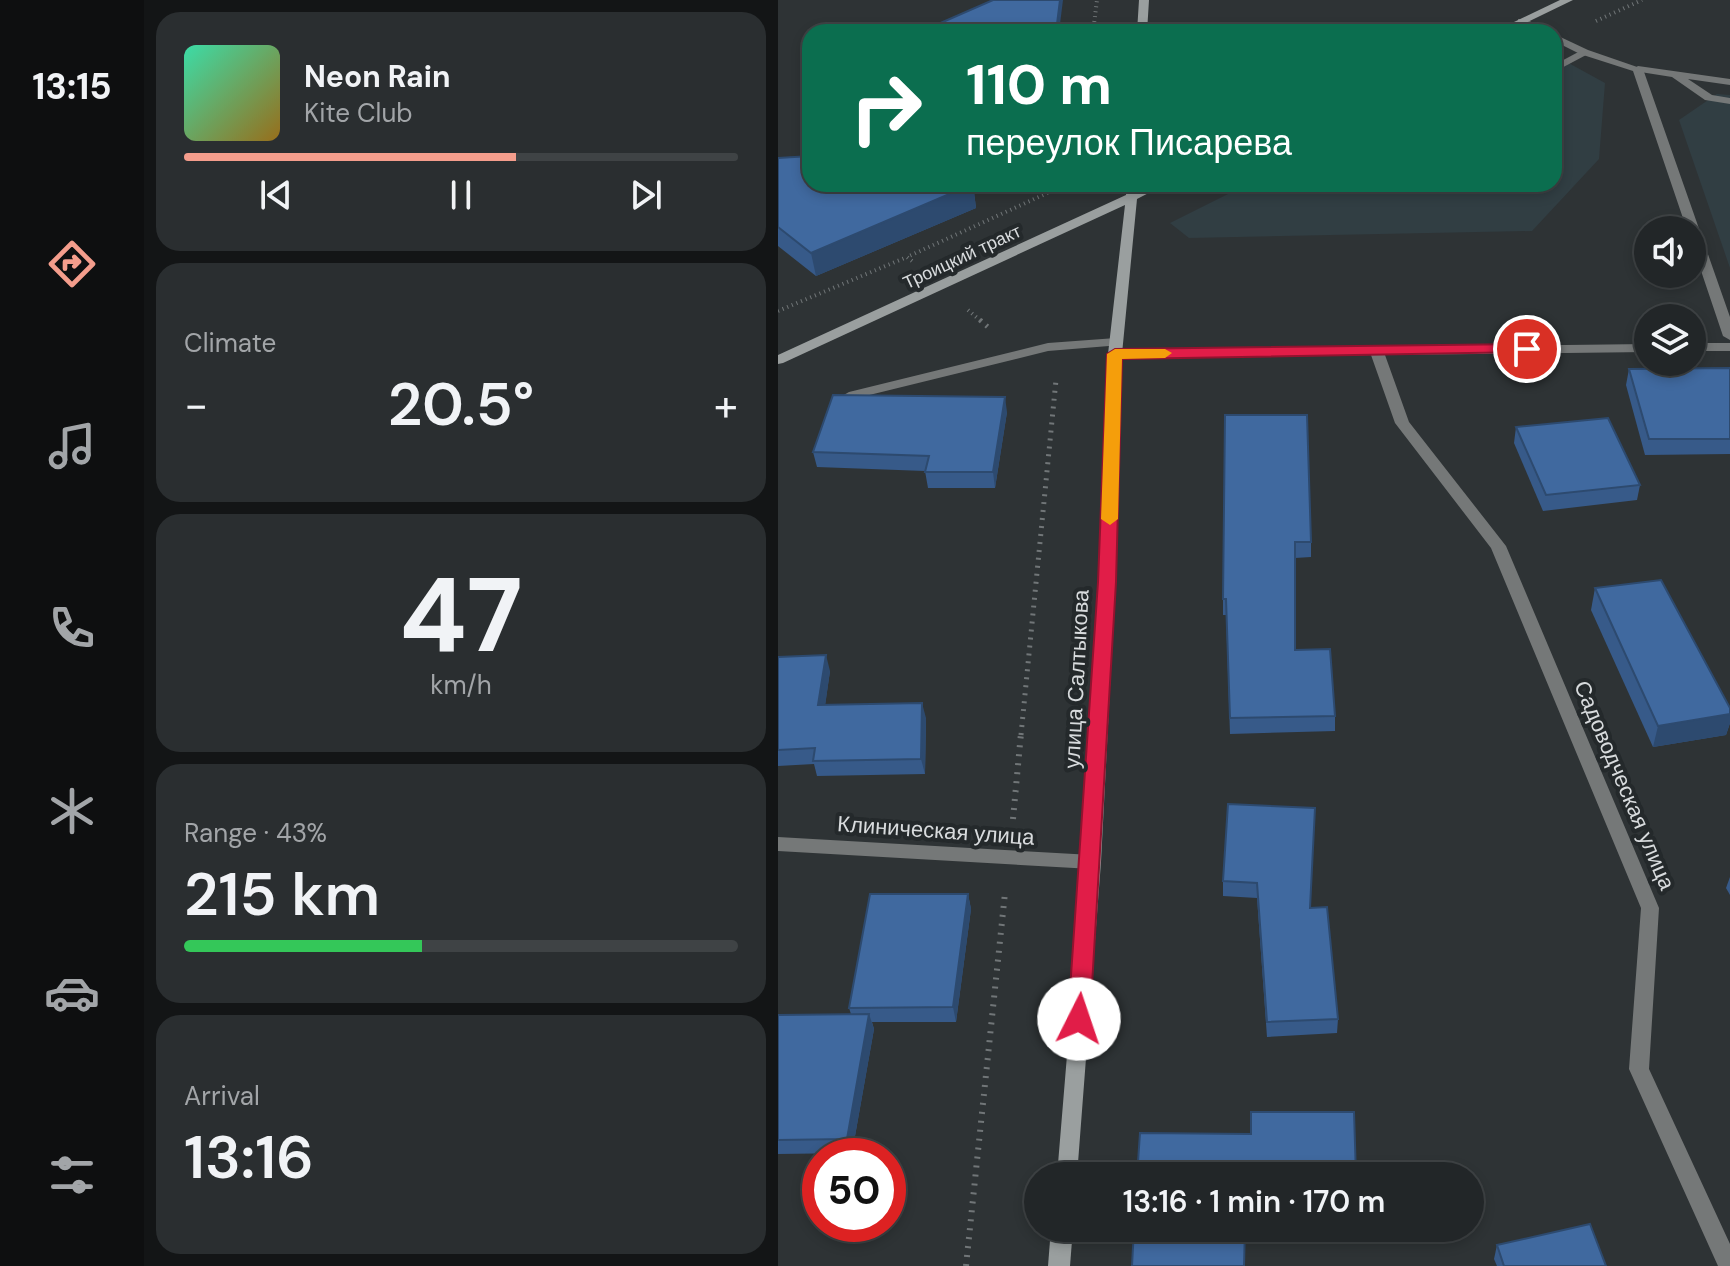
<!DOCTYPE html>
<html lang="en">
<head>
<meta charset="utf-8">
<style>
	body { margin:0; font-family:"DM Sans",sans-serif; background:#2a2e30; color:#f1f3f6; height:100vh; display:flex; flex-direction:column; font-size:30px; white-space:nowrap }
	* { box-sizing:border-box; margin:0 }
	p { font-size:26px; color:#a2a5a8 }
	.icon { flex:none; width:44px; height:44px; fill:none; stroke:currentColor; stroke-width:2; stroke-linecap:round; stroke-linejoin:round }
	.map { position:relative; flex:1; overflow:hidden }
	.panel { display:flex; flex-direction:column; gap:12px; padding:12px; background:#131516; width:634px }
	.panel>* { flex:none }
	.hud { position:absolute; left:24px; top:24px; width:760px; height:168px; border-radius:24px; box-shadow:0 4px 12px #0003,0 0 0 2px #3f4345; background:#0b6e4f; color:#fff; overflow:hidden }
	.buttons { position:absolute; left:856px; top:216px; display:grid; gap:16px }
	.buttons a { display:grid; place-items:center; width:72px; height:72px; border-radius:50%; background:#222628; box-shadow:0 4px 12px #0003,0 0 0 2px #3f4345; font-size:40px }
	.speed { position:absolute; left:24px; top:1138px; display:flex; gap:16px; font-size:40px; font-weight:700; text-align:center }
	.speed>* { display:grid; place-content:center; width:104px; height:104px; border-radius:50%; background:#222628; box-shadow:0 4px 12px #0003,0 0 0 2px #3f4345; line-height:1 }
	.speed .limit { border:12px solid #d22; background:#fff; color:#111 }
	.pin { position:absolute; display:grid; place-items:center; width:68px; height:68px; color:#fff; margin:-34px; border:4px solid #fff; border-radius:50%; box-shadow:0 2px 8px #0007 }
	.me { position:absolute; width:88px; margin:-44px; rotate:4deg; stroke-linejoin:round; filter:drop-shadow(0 0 6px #0008) }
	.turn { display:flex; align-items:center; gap:28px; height:168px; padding:0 32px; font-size:36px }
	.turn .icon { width:104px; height:104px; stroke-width:2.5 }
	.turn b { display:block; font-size:56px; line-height:68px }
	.big { font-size:60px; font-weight:600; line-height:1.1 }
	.panel .widget { flex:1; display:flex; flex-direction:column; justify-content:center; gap:12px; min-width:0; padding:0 28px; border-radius:24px; background:#2a2e30 }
	.panel .dial { align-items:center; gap:0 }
	.dial b { font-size:104px; line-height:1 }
	.song { display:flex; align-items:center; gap:24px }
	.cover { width:96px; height:96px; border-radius:12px; background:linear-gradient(135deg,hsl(160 70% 55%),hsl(40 70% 35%)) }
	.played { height:8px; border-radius:4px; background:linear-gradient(90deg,#f49d8c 60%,#3f4345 60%) }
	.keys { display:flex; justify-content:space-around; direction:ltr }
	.heat { display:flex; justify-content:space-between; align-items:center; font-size:44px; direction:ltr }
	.charge { height:12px; border-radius:6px; background:linear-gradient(90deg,#34c759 43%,#3f4345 0) }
	.trip { position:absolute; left:246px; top:1162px; width:460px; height:80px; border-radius:40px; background:#222628; box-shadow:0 4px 12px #0003,0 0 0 2px #3f4345; font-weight:600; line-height:80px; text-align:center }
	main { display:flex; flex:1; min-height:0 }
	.menu { display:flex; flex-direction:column; width:144px; justify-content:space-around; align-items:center; background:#0e0f10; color:#a2a5a8 }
	.menu .icon { width:56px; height:56px }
	.menu .selected { color:#f49d8c }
	.menu b { font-size:36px; color:#f1f3f6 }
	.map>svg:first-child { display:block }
	.built { fill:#313e43 }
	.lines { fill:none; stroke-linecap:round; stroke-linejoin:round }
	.path-far2 { stroke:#717678; stroke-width:4; stroke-dasharray:1 4; stroke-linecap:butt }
	.path-far1 { stroke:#717678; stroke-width:5; stroke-dasharray:2 6; stroke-linecap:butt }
	.path { stroke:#717678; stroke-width:6; stroke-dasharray:2 7; stroke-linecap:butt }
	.service { fill:#757878; fill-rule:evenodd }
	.minor { fill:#757878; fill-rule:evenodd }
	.secondary { fill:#9a9f9f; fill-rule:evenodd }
	.wall { fill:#375a89 }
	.shaded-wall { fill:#2d4a6f }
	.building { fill:#40699f; stroke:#2d4a6f; stroke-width:2 }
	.route { fill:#e11d48; stroke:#92132f; stroke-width:2 }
	.slow { fill:#f59e0b }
	.labels { text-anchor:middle; stroke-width:8; stroke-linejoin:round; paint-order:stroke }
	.far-street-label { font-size:18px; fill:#d8dbdd; stroke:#24292b }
	.street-label { font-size:22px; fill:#d8dbdd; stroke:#24292b }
</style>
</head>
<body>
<main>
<nav class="menu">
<b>13:15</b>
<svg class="icon selected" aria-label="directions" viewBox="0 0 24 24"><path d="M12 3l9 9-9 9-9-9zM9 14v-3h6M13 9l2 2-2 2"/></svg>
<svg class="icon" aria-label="music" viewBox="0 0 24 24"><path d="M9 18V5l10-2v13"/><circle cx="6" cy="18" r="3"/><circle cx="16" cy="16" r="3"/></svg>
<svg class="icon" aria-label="phone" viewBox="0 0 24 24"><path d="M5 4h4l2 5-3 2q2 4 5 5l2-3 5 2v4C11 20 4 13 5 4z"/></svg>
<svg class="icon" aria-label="climate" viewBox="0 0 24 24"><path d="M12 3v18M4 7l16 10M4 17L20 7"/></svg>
<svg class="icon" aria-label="car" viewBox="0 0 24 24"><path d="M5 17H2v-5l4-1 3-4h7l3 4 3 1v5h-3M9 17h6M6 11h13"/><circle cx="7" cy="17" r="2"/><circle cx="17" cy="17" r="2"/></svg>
<svg class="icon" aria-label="filters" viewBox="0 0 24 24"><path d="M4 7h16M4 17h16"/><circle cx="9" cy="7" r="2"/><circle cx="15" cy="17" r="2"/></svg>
</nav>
<section class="panel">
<div class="widget">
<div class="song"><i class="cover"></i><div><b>Neon Rain</b><p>Kite Club</p></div></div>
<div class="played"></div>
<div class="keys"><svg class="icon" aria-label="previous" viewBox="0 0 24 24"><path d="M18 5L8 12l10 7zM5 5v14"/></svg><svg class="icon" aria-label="pause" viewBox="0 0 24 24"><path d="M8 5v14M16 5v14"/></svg><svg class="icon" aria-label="next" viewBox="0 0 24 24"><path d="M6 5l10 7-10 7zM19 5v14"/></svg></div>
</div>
<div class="widget"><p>Climate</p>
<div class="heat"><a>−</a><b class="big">20.5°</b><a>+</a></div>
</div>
<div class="widget dial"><b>47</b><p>km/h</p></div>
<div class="widget"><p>Range · 43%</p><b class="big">215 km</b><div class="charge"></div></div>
<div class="widget"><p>Arrival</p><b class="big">13:16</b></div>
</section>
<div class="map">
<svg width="952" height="1266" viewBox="0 0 952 1266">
	<rect width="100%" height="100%" fill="#2e3335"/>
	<g class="built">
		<path d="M776 55 827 83 821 159 754 231 411 238 392 223 470 184H776Z"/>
		<path d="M939 94 952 95V268L901 120Z"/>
	</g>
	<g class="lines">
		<g class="path-far2">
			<path d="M818 21 864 0"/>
			<path d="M315 32 319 0"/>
			<path d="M134 261 129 257 276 190 278 184"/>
			<path d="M190 310 204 322"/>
			<path d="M0 311 129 257"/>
		</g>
		<g class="path-far1">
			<path d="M202 320 210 327"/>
			<path d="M243 735 278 380"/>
		</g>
		<g class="path">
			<path d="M235 819 243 733"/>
			<path d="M188 1266 227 893"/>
		</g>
		<g class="service">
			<path d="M806 49 811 52 810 54 776 72V65Z"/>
			<path d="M860 66 952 79V85L910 79 934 95 952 98V104L927 100 894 77 856 71 855 69Z"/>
			<path d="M338 338 343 339V345L270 351 71 400 64 396 71 392 270 343Z"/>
		</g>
		<g class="minor">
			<path d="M740 19H748L771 32H758L740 23Z"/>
			<path d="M776 34 810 50 865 69 952 317V340L945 336 914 244V230H909L855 71 802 54 776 41Z"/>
			<rect x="914" y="343" width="38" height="8"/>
			<path d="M870 344V352L607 355 631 422 728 546 881 908 871 1069 952 1244V1266H940L851 1069 863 908 713 548 617 423 593 355 337 358 330 354 337 350Z"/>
			<path d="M0 837 314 855 320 857 323 862 320 867 314 869 0 851Z"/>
		</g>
		<g class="secondary">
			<path d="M361 0H371L369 32H359Z"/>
			<path d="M782 0H795L729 32H715Z"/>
			<path d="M349 184H361L360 189 372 184H388L359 199 344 354 339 551 323 862 299 1176H279L305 862 323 551 330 354 347 205 5 363 0 364V355L348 195Z"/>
			<path d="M273 1228H295L292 1266H270Z"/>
		</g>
	</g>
	<g class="wall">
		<path d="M0 158 32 184H195L198 208 38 276 0 246Z"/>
		<path d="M952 368V454L867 455 848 385 851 369Z"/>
		<path d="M229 412 217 488H150L147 471 39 467 35 452Z"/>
		<path d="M447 415 533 542V557L517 558V650L557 716V731L452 734 448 615H445V599Z"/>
		<path d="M738 427 862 485 859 500 765 511 736 443Z"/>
		<path d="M817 588 952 714V723L948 735 875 747 813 610Z"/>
		<path d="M0 657 52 671 47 705 148 718 147 774 39 776 36 764 0 766Z"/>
		<path d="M450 804 532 908 560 1019 559 1033 489 1037 479 898 445 896V881Z"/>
		<path d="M952 877V895L948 888Z"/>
		<path d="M190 894 193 909 178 1022H94L96 1029 74 1153 0 1154V1015L73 1014 71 1008Z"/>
		<path d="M356 1228H580L578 1243 467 1244Z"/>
		<path d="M719 1245 828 1266H719L716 1259Z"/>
	</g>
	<g class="shaded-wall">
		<path d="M282 0H285L281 32H278Z"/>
		<path d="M195 184 198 208 38 276 33 253Z"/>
		<path d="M227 397 229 412 217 488 215 472Z"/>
		<path d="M48 655 52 671 45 721 40 705Z"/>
		<path d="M144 703 148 718 147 774 143 759Z"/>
		<path d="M952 714V723L948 735 875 747 880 726Z"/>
		<path d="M190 894 193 909 178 1022 175 1007Z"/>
		<path d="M91 1014 96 1029 74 1153 69 1139Z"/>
	</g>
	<g class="building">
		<path d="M215 0H282L278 32H142Z"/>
		<path d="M32 156V184H195L33 253 0 227V158Z"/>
		<path d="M952 368V439H871L851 369Z"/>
		<path d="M55 395 227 397 215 472H147L151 456 35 452Z"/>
		<path d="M447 415H529L533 542H517V650L552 649 557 716 452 718 448 599H445Z"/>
		<path d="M830 418 862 485 768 495 738 427Z"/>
		<path d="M883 580 952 708V714L880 726 817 588Z"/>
		<path d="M48 655 40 705 144 703 143 759 35 761 37 748 0 750V657Z"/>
		<path d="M450 804 537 808 532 908 549 907 560 1019 489 1022 479 883 445 881Z"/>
		<path d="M92 894H190L175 1007 71 1008Z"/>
		<path d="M91 1014 69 1139 0 1140V1015Z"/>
		<path d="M473 1112H576L578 1176H359L362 1133 473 1134Z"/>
		<path d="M812 1224 828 1266H726L719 1245Z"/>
		<path d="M356 1228H467L466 1266H354Z"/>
	</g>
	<path class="route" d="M749 344 754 346V352L344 359 338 582 312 1019 309 1026 301 1029 293 1026 290 1019 320 582 329 354 337 349Z"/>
	<path class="slow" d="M337 349H387L394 353 387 358 344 359 340 519 332 525 323 519 329 354Z"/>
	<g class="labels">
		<g class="far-street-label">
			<text transform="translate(184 257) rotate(-25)" y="6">Троицкий тракт</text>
		</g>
		<g class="street-label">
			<text transform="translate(298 679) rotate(-87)" y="8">улица Салтыкова</text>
			<text transform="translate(847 785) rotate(67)" y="8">Садоводческая улица</text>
			<text transform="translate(158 830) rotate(4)" y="8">Клиническая улица</text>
		</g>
	</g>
</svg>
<div class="buttons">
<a><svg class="icon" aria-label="sound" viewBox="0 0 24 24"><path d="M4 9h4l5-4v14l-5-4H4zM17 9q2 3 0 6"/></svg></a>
<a><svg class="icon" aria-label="layers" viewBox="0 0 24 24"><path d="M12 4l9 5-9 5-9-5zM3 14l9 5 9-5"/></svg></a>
</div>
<div class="speed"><div class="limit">50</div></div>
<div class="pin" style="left:749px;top:349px;background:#d93025"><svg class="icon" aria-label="arrive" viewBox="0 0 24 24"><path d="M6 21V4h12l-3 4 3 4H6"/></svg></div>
<svg class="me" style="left:301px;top:1019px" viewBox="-20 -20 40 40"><circle r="19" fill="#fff"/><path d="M0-13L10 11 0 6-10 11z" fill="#e11d48"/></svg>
<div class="trip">13:16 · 1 min · 170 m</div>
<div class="hud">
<div class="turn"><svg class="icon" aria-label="right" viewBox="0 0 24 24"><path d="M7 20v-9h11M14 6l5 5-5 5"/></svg><div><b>110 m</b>переулок Писарева</div></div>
</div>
</div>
</main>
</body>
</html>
